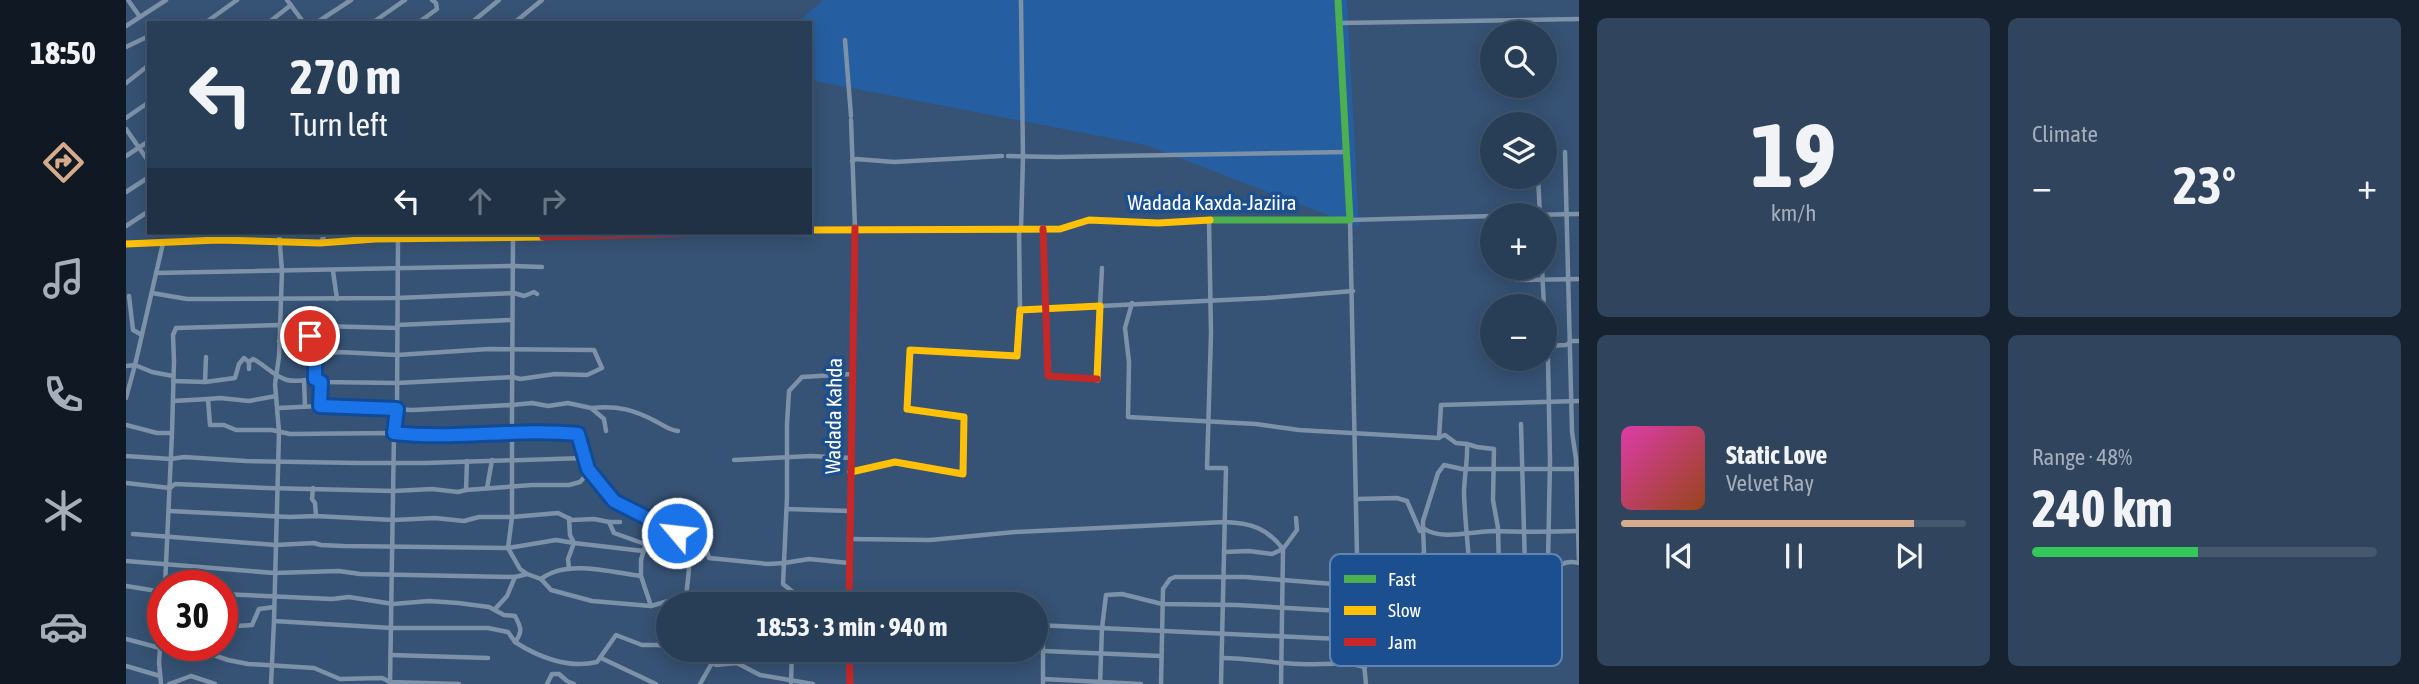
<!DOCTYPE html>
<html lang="en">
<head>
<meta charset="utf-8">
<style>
	body { margin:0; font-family:"Asap Condensed",sans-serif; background:#30455d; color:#f1f3f6; height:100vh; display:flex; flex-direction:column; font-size:26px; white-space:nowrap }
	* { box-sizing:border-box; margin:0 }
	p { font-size:23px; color:#a5aeba }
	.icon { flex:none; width:38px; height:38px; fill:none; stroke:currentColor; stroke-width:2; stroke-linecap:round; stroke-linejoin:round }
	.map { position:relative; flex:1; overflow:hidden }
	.drawer { display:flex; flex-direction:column; gap:18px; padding:18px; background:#162230; width:840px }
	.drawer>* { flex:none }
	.hud { position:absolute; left:21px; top:21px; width:665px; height:214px; border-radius:0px; box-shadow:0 4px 18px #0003,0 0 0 2px #44576d; background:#283e57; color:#f1f3f6; overflow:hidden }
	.controls { position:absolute; left:1354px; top:21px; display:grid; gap:14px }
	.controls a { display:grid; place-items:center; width:77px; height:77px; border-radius:50%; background:#283e57; box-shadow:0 4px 18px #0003,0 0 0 2px #44576d; font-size:35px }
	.speed { position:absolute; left:21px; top:570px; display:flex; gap:14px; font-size:35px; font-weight:700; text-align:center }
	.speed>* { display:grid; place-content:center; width:91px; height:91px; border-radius:50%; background:#283e57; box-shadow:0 4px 18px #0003,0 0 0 2px #44576d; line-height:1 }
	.speed .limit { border:10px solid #d22; background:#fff; color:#111 }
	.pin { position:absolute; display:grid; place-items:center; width:60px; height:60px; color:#fff; margin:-30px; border:4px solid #fff; border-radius:50%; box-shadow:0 2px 7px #0007 }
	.me { position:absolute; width:77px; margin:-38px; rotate:298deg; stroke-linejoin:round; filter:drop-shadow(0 0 5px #0008) }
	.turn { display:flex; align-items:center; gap:24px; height:147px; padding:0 28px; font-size:32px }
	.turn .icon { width:91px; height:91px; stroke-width:2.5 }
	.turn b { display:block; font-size:49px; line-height:60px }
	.lanes { display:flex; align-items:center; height:66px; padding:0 28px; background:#0003; justify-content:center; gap:35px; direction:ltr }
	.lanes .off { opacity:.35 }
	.big { font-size:52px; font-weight:700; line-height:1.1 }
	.drawer .card { flex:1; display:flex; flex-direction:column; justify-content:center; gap:10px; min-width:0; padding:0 24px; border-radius:10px; background:#30455d }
	.drawer .dial { align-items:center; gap:0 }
	.dial b { font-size:91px; line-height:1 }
	.song { display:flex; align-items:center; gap:21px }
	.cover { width:84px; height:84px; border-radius:10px; background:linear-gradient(135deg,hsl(320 70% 55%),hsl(20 70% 35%)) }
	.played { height:7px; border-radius:4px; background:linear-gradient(90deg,#d6ab8b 85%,#44576d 85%) }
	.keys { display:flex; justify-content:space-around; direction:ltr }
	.heat { display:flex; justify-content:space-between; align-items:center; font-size:38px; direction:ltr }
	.charge { height:10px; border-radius:5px; background:linear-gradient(90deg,#34c759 48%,#44576d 0) }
	.drawer .tiles { flex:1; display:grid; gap:18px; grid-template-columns:repeat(2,1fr) }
	.trip { position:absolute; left:530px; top:592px; width:392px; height:70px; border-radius:35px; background:#283e57; box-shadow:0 4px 18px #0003,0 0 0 2px #44576d; font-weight:700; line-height:70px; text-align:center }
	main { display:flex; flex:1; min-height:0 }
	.tab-bar { display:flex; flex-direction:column; width:126px; justify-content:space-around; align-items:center; background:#101923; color:#a5aeba }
	.tab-bar .icon { width:49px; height:49px }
	.tab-bar .active { color:#d6ab8b }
	.tab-bar b { font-size:32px; color:#f1f3f6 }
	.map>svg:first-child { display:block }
	.green { fill:#265fa1 }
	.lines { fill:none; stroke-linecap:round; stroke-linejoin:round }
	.street { stroke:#7d92a8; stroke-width:4.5 }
	.fast { stroke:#4caf50; stroke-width:7 }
	.slow { stroke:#ffc107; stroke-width:7 }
	.jam { stroke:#c62828; stroke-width:7 }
	.route-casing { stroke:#114b97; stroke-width:18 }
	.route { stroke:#1a73e8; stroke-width:12 }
	.labels { text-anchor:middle; stroke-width:7; stroke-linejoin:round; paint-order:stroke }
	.street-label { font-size:21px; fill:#fff; stroke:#1b4f8f }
	.key { fill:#1b4f8f; stroke:#5f84b1; stroke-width:2 }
	.key-label { font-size:19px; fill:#fff }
</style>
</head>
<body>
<main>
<nav class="tab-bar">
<b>18:50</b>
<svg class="icon active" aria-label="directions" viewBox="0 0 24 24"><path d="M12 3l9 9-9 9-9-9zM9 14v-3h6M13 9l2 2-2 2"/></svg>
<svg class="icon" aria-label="music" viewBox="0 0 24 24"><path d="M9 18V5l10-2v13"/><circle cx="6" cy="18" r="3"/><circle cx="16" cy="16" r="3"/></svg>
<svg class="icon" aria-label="phone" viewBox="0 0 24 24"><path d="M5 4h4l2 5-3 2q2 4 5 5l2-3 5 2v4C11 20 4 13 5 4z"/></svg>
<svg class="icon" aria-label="climate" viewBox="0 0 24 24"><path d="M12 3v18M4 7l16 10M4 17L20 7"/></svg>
<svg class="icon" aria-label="car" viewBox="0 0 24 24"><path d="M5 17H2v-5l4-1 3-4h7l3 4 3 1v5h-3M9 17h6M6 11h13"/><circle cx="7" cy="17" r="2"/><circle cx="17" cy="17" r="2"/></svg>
</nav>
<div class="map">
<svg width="1453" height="684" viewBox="0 0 1453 684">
	<rect width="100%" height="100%" fill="#365274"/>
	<path class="green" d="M698 0H1221L1233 227 1020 145 684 80V23H670Z"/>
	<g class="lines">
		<g class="street">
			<path d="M2 0 14 17"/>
			<path d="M161 0 178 23"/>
			<path d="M895 0 897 157 895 229"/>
			<path d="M79 23 111 0"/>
			<path d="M142 23 165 5"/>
			<path d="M190 23 225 0"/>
			<path d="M246 23 279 0"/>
			<path d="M292 23 311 9 310 3 306 0"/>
			<path d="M345 23 373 0"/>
			<path d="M388 23 416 0"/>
			<path d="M1214 23 1453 19"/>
			<path d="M0 26 40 0"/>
			<path d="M719 40 725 116"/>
			<path d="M0 47 23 36"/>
			<path d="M0 83 23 65"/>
			<path d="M0 118 23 102"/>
			<path d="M725 120 729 228"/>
			<path d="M0 129 23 162"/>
			<path d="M1439 152 1446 432 1450 459 1453 563"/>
			<path d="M0 156 23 141"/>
			<path d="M882 156 932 157 1220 152"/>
			<path d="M726 161 730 159 768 162 876 156"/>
			<path d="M1412 177 1414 215"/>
			<path d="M0 192 23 177"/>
			<path d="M1396 215 1453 214"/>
			<path d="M1083 220 1085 333 1081 468H1100L1095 684"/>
			<path d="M0 226 23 211"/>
			<path d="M893 229 894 310"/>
			<path d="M153 233 156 271 153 357 149 384 153 432 148 621 266 628H362L382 632 389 642"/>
			<path d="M387 238 386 405 406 403 422 406 442 403 465 408 478 419 480 431"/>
			<path d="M37 243 9 365 26 372 47 376"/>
			<path d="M194 243 200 233"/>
			<path d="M976 268 974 306 1140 298 1227 291"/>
			<path d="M1416 268 1418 306"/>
			<path d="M207 271 211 299"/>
			<path d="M30 273 388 266 416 267"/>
			<path d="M1391 280 1453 279"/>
			<path d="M26 293 61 299H88L271 298 388 293 398 296 408 292 411 294"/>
			<path d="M3 296 7 330 16 335"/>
			<path d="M1006 303 999 328 1003 362 1002 417 1130 424 1173 430 1313 438 1315 405 1453 401"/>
			<path d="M271 325 386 320"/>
			<path d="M1419 333 1422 359 1424 461 1422 562"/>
			<path d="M1421 346 1440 345 1446 341H1453"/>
			<path d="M185 351 186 326"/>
			<path d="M0 366 9 365 0 398"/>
			<path d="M123 369V362L127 359C139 365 147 376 161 380 172 383 184 377 195 382L271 383 387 377 394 379 429 374 461 375 476 368 468 350 363 349 271 355 213 352 193 355 153 341"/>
			<path d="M189 379V354"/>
			<path d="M178 380 179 406"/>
			<path d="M47 381 79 382 109 378 113 364 118 358 123 362"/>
			<path d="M79 382 80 357"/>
			<path d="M82 399 94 398 123 401 150 396"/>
			<path d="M47 401 82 399 84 425H98L110 430H146L164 434 268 433 328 436 417 431 452 434 462 469 488 501 551 533 552 546 563 550 580 547 583 558 642 564 658 563 657 584 667 592 673 604"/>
			<path d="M194 406 195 382"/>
			<path d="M152 408 194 406 287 410 386 405V517L382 548 394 569 401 574 415 579 425 590 466 601 525 606 542 601 548 604"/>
			<path d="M466 408C491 405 509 410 531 422 539 426 543 430 552 431"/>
			<path d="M0 425 31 433H46L48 361 47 335 50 328 154 325 271 328"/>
			<path d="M1314 437 1319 435 1330 443 1341 444C1342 461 1338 476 1338 494 1339 520 1342 546 1344 573L1342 576"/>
			<path d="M1341 444 1351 447 1368 449 1367 500 1372 528 1373 569 1366 593"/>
			<path d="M0 456 45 459 58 457 120 461 233 463H299L459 458"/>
			<path d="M608 460 685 456 725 458"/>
			<path d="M0 483 44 488 49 484 140 488 268 491 306 489 332 492 340 490 341 461"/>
			<path d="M187 488 186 499 189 503 190 516"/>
			<path d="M361 488 366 460"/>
			<path d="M340 490 406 485H443L454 482 464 471"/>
			<path d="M1231 499 1271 498 1281 501 1294 531 1297 528 1298 552 1292 562 1300 570 1355 578 1356 581 1370 582"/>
			<path d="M661 509 724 511"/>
			<path d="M43 511 164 517 190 516 268 520 309 518 338 521 353 517H386L432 513 446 520 468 519 483 522"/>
			<path d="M443 518 444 535 448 543 517 551"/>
			<path d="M494 522H483L488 533 519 544"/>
			<path d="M1451 531C1423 532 1396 532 1368 531 1347 531 1315 541 1297 528V521L1312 473 1318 465 1336 469H1453"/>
			<path d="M7 534 150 545 188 543 195 545 217 546 382 548 430 540 448 543 442 559 443 569"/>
			<path d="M723 539 804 540 889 532 1099 522C1125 523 1141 528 1157 549L1146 554 1123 551 1098 552"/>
			<path d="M0 561 148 573 213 571 234 574 389 577"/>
			<path d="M723 563 683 559 658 563 661 497V424L663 391 676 377 726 374"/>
			<path d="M1399 566 1414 565 1422 562 1429 570"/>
			<path d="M1390 568 1403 588"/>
			<path d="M1373 569 1399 566 1395 424"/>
			<path d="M415 579C440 559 485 572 515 576"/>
			<path d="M0 586 37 592"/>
			<path d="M39 586 46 433"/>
			<path d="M96 594 206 599 223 597 267 604 303 601 332 603 363 607 378 615 389 616C395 627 397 632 389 642 412 657 443 669 471 662L490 635 516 645H533L542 648"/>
			<path d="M560 604C560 585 565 569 563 550"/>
			<path d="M525 606 515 576V560L527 520"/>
			<path d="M369 609 381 596 389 577 401 574"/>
			<path d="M910 625 1234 640"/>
			<path d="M96 627 126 625 133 609 148 607"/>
			<path d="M0 639 34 648"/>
			<path d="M69 646 73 650 102 660 122 664 188 668 214 679 256 678 264 682 333 684"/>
			<path d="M545 649 557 655H576L590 665 611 663 634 675 687 684"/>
			<path d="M602 649 611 663"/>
			<path d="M918 651 1034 656"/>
			<path d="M265 655 362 658"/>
			<path d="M475 658 530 684"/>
			<path d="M1096 658C1122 658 1147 663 1173 664 1195 665 1218 661 1239 667"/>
			<path d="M1219 663 1235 648"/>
			<path d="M0 666 34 676"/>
			<path d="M917 679 1015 684"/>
			<path d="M35 684 33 662 37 610"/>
			<path d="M43 684 65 676 89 684"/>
			<path d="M145 684 148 621"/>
			<path d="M264 684 268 433 271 409 272 239"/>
			<path d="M421 684 426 674H433L441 681 448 684"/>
			<path d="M574 684 586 663"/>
			<path d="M665 684 666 649"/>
			<path d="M917 684V625"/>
			<path d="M974 684 976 628 980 595 996 594 1036 604 1111 605 1233 612"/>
			<path d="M1035 684 1037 589 1044 579 1049 577H1119L1233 586 1249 582 1262 586 1318 589 1347 596 1388 591 1419 584C1429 570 1434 558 1453 563"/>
			<path d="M1155 684 1157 549 1171 530 1170 518"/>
			<path d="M1240 684 1232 603 1224 220 1367 216"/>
		</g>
		<path class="fast" d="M1084 220H1224L1212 0"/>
		<g class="slow">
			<path d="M684 230 934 229 963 220 1032 223 1084 220"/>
			<path d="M0 244 92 240 194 243 249 239 417 237"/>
			<path d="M725 472 769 462 837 474 838 417 781 409 784 350 891 356 894 310 974 306 971 379"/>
		</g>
		<g class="jam">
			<path d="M917 229 922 376 971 379"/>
			<path d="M417 237 590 233"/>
			<path d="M723 604 729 228"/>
			<path d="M723 649 724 684"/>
		</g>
	</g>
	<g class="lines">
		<g class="route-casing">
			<path id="route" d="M184 336 185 352 189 354V379L195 382 194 406 271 409 268 433C330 440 390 428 452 434L462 469 488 501 551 533"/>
		</g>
		<use href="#route" class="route"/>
	</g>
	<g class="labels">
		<g class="street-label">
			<text x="1086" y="210">Wadada Kaxda-Jaziira</text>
			<text transform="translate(708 416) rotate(-89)" y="7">Wadada Kahda</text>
		</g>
	</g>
	<rect x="1204" y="554" width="232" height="112" rx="10" class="key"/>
	<rect x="1218" y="575" width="32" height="8" fill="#4caf50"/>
	<rect x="1218" y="606" width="32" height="9" fill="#ffc107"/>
	<rect x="1218" y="638" width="32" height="8" fill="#c62828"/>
	<g class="key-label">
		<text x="1262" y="586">Fast</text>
		<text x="1262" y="617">Slow</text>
		<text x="1262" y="649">Jam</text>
	</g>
</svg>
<div class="controls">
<a><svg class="icon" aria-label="search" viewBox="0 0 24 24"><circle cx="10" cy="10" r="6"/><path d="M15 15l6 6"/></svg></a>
<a><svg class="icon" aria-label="layers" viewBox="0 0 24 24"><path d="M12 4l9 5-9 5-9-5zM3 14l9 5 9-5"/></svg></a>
<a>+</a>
<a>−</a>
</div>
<div class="speed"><div class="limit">30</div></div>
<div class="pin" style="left:184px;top:336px;background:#d93025"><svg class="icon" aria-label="arrive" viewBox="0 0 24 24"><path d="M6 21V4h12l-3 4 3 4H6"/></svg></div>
<svg class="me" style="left:551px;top:533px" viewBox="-20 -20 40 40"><circle r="17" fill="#1a73e8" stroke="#fff" stroke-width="3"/><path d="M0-11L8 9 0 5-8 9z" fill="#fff"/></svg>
<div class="trip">18:53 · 3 min · 940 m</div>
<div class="hud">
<div class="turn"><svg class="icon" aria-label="left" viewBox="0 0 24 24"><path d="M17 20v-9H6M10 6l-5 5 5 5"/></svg><div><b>270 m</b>Turn left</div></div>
<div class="lanes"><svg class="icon" aria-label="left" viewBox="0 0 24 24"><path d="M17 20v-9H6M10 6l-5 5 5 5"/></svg><svg class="icon off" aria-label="ahead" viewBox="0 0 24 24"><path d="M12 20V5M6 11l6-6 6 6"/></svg><svg class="icon off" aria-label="right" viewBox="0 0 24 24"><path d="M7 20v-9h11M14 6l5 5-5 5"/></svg></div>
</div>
</div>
<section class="drawer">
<div class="tiles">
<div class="card dial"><b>19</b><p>km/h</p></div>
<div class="card"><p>Climate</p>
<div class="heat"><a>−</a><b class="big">23°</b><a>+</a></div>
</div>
<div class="card">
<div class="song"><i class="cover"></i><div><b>Static Love</b><p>Velvet Ray</p></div></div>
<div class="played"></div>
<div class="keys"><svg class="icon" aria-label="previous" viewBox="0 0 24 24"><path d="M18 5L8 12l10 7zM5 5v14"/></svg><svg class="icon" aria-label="pause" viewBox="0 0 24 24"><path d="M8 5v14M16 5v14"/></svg><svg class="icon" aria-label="next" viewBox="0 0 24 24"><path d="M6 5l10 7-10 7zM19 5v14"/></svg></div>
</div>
<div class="card"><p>Range · 48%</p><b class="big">240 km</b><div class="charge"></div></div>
</div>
</section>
</main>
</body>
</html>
